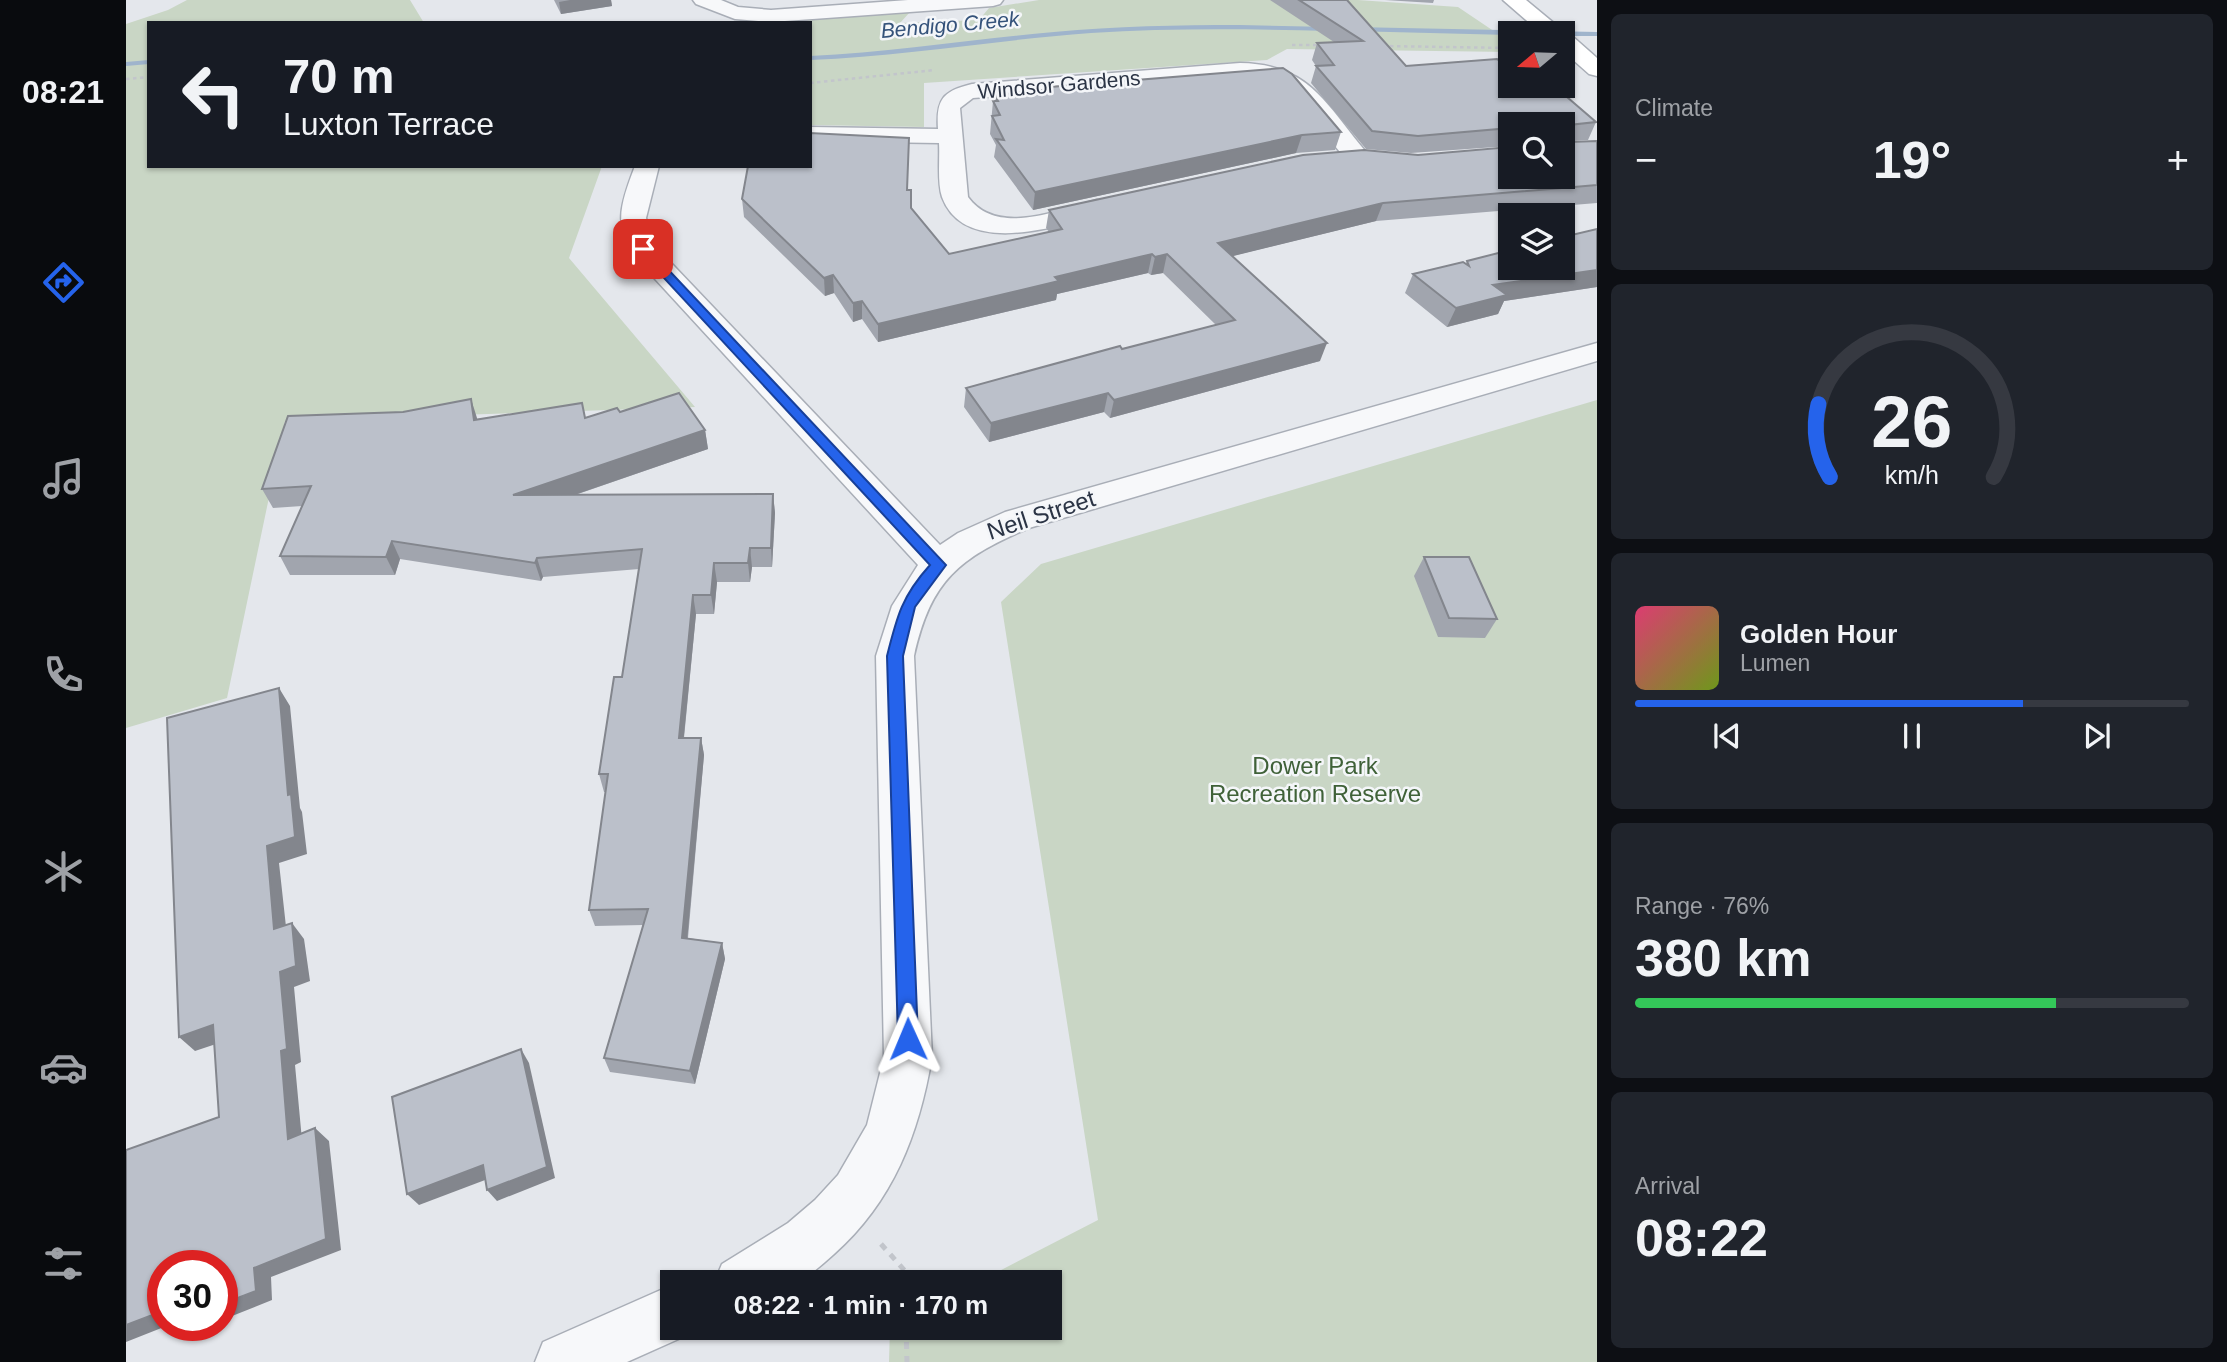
<!DOCTYPE html>
<html lang="en">
<head>
<meta charset="utf-8">
<style>
	body { margin:0; font-family:Helvetica,sans-serif; background:#20242c; color:#f1f3f6; height:100vh; display:flex; flex-direction:column; font-size:26px; white-space:nowrap }
	* { box-sizing:border-box; margin:0 }
	p { font-size:23px; color:#9ea1a6 }
	.icon { flex:none; width:38px; height:38px; fill:none; stroke:currentColor; stroke-width:2; stroke-linecap:round; stroke-linejoin:round }
	.map { position:relative; flex:1; overflow:hidden }
	.sheet { display:flex; flex-direction:column; gap:14px; padding:14px; background:#0d0f14; width:630px }
	.sheet>* { flex:none }
	.banner { position:absolute; left:21px; top:21px; width:665px; height:147px; border-radius:0px; box-shadow:0 2px 5px #0004; background:#171b24; color:#f1f3f6; overflow:hidden }
	.needle { width:46px; rotate:251deg }
	.tools { position:absolute; left:1372px; top:21px; display:grid; gap:14px }
	.tools a { display:grid; place-items:center; width:77px; height:77px; border-radius:0px; background:#171b24; box-shadow:0 2px 5px #0004; font-size:35px }
	.speed { position:absolute; left:21px; top:1250px; display:flex; gap:14px; font-size:35px; font-weight:700; text-align:center }
	.speed>* { display:grid; place-content:center; width:91px; height:91px; border-radius:50%; background:#171b24; box-shadow:0 2px 5px #0004; line-height:1 }
	.speed .limit { border:10px solid #d22; background:#fff; color:#111 }
	.pin { position:absolute; display:grid; place-items:center; width:60px; height:60px; color:#fff; margin:-30px; border-radius:14px; box-shadow:0 4px 10px #0006 }
	.me { position:absolute; width:77px; margin:-38px; rotate:359deg; stroke-linejoin:round; filter:drop-shadow(0 0 5px #0008) }
	.turn { display:flex; align-items:center; gap:24px; height:147px; padding:0 21px; font-size:32px }
	.turn .icon { width:91px; height:91px; stroke-width:2.5 }
	.turn b { display:block; font-size:49px; line-height:60px }
	.big { font-size:52px; font-weight:600; line-height:1.1 }
	.sheet .widget { flex:1; display:flex; flex-direction:column; justify-content:center; gap:10px; min-width:0; padding:0 24px; border-radius:10px; background:#20242c }
	.sheet .dial { align-items:center; gap:0 }
	.dial svg { height:182px; overflow:visible; fill:none; stroke:#363941; stroke-width:7; stroke-linecap:round; text-anchor:middle }
	.dial text { fill:#f1f3f6; stroke:none }
	.song { display:flex; align-items:center; gap:21px }
	.cover { width:84px; height:84px; border-radius:10px; background:linear-gradient(135deg,hsl(340 70% 55%),hsl(80 70% 35%)) }
	.played { height:7px; border-radius:4px; background:linear-gradient(90deg,#2563eb 70%,#363941 70%) }
	.keys { display:flex; justify-content:space-around; direction:ltr }
	.heat { display:flex; justify-content:space-between; align-items:center; font-size:38px; direction:ltr }
	.charge { height:10px; border-radius:5px; background:linear-gradient(90deg,#34c759 76%,#363941 0) }
	.trip { position:absolute; left:534px; top:1270px; width:402px; height:70px; border-radius:0px; background:#171b24; box-shadow:0 2px 5px #0004; font-weight:600; line-height:70px; text-align:center }
	main { display:flex; flex:1; min-height:0 }
	.tabs { display:flex; flex-direction:column; width:126px; justify-content:space-around; align-items:center; background:#090b0e; color:#9ea1a6 }
	.tabs .icon { width:49px; height:49px }
	.tabs .selected { color:#2563eb }
	.tabs b { font-size:32px; color:#f1f3f6 }
	.map>svg:first-child { display:block }
	.green { fill:#c9d6c5 }
	.lines { fill:none; stroke-linecap:round; stroke-linejoin:round }
	.stream { fill:#9fb4cc; fill-rule:evenodd }
	.street-casing { stroke:#a9aeb7; stroke-width:3 }
	.secondary-casing { stroke:#a9aeb7; stroke-width:3 }
	.path-far1 { stroke:#c2c5cb; stroke-width:2.5; stroke-dasharray:3.5 3.5; stroke-linecap:butt }
	.path { stroke:#c2c5cb; stroke-width:5; stroke-dasharray:7 7; stroke-linecap:butt }
	.street { fill:#f7f8fa; fill-rule:evenodd }
	.secondary { fill:#fff; fill-rule:evenodd }
	.wall { fill:#a1a5ae }
	.shaded-wall { fill:#83868d }
	.building { fill:#bbc0ca; stroke:#83868d; stroke-width:2 }
	.route { fill:#2563eb; stroke:#184099; stroke-width:2 }
	.labels { text-anchor:middle; stroke-width:5; stroke-linejoin:round; paint-order:stroke }
	.far-water-label { font-size:21px; font-style:italic; fill:#34527a; stroke:#f4f6f9 }
	.far-street-label { font-size:21px; fill:#2b3445; stroke:#f4f6f9 }
	.street-label { font-size:24px; fill:#2b3445; stroke:#f4f6f9 }
	.park-label { font-size:24px; fill:#3f6138; stroke:#f4f6f9 }
</style>
</head>
<body>
<main>
<nav class="tabs">
<b>08:21</b>
<svg class="icon selected" aria-label="directions" viewBox="0 0 24 24"><path d="M12 3l9 9-9 9-9-9zM9 14v-3h6M13 9l2 2-2 2"/></svg>
<svg class="icon" aria-label="music" viewBox="0 0 24 24"><path d="M9 18V5l10-2v13"/><circle cx="6" cy="18" r="3"/><circle cx="16" cy="16" r="3"/></svg>
<svg class="icon" aria-label="phone" viewBox="0 0 24 24"><path d="M5 4h4l2 5-3 2q2 4 5 5l2-3 5 2v4C11 20 4 13 5 4z"/></svg>
<svg class="icon" aria-label="climate" viewBox="0 0 24 24"><path d="M12 3v18M4 7l16 10M4 17L20 7"/></svg>
<svg class="icon" aria-label="car" viewBox="0 0 24 24"><path d="M5 17H2v-5l4-1 3-4h7l3 4 3 1v5h-3M9 17h6M6 11h13"/><circle cx="7" cy="17" r="2"/><circle cx="17" cy="17" r="2"/></svg>
<svg class="icon" aria-label="filters" viewBox="0 0 24 24"><path d="M4 7h16M4 17h16"/><circle cx="9" cy="7" r="2"/><circle cx="15" cy="17" r="2"/></svg>
</nav>
<div class="map">
<svg width="1471" height="1362" viewBox="0 0 1471 1362">
	<rect width="100%" height="100%" fill="#e4e7ec"/>
	<g class="green">
		<path d="M61 0H284L298 23H23V166H476L443 258 569 407 159 421 101 698 0 728V24L42 10Z"/>
		<path d="M913 0H1232L1332 7 1384 42V52L1161 49 1141 60 798 83V127L684 125V23H636L784 12 774 23 853 20 863 8Z"/>
		<path d="M1471 400V1362H763L764 1328H924V1283H850L972 1220 875 602 915 564Z"/>
	</g>
	<g class="lines">
		<g class="stream">
			<path d="M1114 25 1204 27 1208 29 1204 31C1124 29 1044 28 965 33 871 40 778 56 684 60V56C766 52 847 39 928 32 990 26 1052 25 1114 25Z"/>
			<path d="M1227 27 1471 32V36H1437V33L1384 35 1224 31 1223 29Z"/>
			<path d="M23 60V64L0 66V62Z"/>
		</g>
		<g class="street-casing">
			<g id="street">
				<path d="M567 0H595L612 7 645 10 782 0H877L874 4 867 6 645 22 609 19 570 4Z"/>
				<path d="M1114 63C1184 64 1200 105 1241 153L1244 158 1241 163 1232 165 1223 163 1163 90 1141 79 1114 77 847 98 834 108 842 197C871 237 931 210 971 200L980 203 984 208 980 213C936 225 839 259 816 197 811 182 814 159 813 143L684 141V127L812 129C810 99 817 91 846 84Z"/>
				<path d="M509 166H533L520 218 528 245 814 545 832 533 879 512 1471 343V361L903 528C833 558 805 580 788 656L806 1057C793 1134 767 1202 708 1254 698 1263 681 1279 668 1283 654 1287 605 1283 588 1283L596 1264 662 1223 689 1200 712 1175 741 1125 758 1057 750 656 766 606 792 565 507 255C486 224 497 198 509 166Z"/>
				<path d="M546 1285V1328H567L566 1333 501 1362H409L417 1342Z"/>
			</g>
		</g>
		<g class="secondary-casing">
			<path id="secondary" d="M1377 0H1400L1435 29 1438 34 1445 35 1471 58V76L1463 74 1437 51V33H1415Z"/>
		</g>
		<g class="path-far1">
			<path d="M1166 45H1196"/>
			<path d="M1257 46 1384 48"/>
			<path d="M0 79 23 77"/>
			<path d="M684 83 809 70"/>
		</g>
		<g class="path">
			<path d="M755 1244 779 1271V1283"/>
			<path d="M780 1328 781 1362"/>
		</g>
		<use href="#street" class="street"/>
		<use href="#secondary" class="secondary"/>
	</g>
	<g class="wall">
		<path d="M428 0H485L486 6 435 14Z"/>
		<path d="M1144 0H1221L1280 66 1414 92 1470 122 1462 140 1444 141H1471V203L1250 221 1106 256 1194 361 984 418 978 412 863 442 838 407 840 388 1090 325 1037 273 1025 275 1022 273 931 294 930 300 752 342 736 319 727 322 708 293 699 296 618 217 616 199 781 190 785 208 823 254 923 232 920 228 923 210 1384 177 1437 124H1384V146L1285 153 1240 149 1185 83 1190 66 1186 60 1191 43 1208 42Z"/>
		<path d="M1259 0H1308L1307 3Z"/>
		<path d="M924 87 1215 132 1209 150 1170 153 907 210 868 157 870 145 864 134 867 101H869V95L924 89Z"/>
		<path d="M1471 229V287L1378 301 1372 314 1321 327 1279 293 1287 274 1340 264 1341 261Z"/>
		<path d="M494 412 579 430 582 449 449 495 647 494 649 513 646 567H626L624 582H591L588 614H570L558 738H575L578 755 562 938 596 943 599 959 569 1084 484 1072 478 1058 517 925 469 926 463 910 480 792H478L473 774 496 677 513 569 417 577 415 581 274 559 269 575H164L154 556 176 506 147 508 136 489 351 419 460 418Z"/>
		<path d="M1298 557 1371 619 1359 638 1312 637 1288 576Z"/>
	</g>
	<g class="shaded-wall">
		<path d="M444 0H485L486 6 435 14 433 2Z"/>
		<path d="M1176 135 1170 153 907 210 909 192Z"/>
		<path d="M1257 203 1250 221 1087 261 1092 243Z"/>
		<path d="M1026 254 1022 273 931 294 930 300 752 342V324L929 277Z"/>
		<path d="M1041 254 1037 273 1025 275 1029 257Z"/>
		<path d="M1471 270V287L1378 301 1372 314 1321 327 1330 308 1367 285Z"/>
		<path d="M707 275 708 293 699 296 698 278Z"/>
		<path d="M736 301V319L727 322V303Z"/>
		<path d="M1201 343 1194 361 984 418 988 400Z"/>
		<path d="M982 393 978 412 863 442 865 423Z"/>
		<path d="M345 399 351 418 354 439 348 420Z"/>
		<path d="M579 430 582 449 393 514 387 495Z"/>
		<path d="M647 494 649 513 646 567 645 548Z"/>
		<path d="M266 541 274 559 269 575 260 557Z"/>
		<path d="M624 548 626 567 624 582 622 563Z"/>
		<path d="M411 558 417 577 415 581 409 563Z"/>
		<path d="M588 563 591 582 588 614 585 595Z"/>
		<path d="M567 595 570 614 556 755 553 738Z"/>
		<path d="M153 688 164 706 174 808 176 812 181 854 153 863 162 945 148 929 141 846Z"/>
		<path d="M575 738 578 755 560 953 556 938Z"/>
		<path d="M166 923 178 939 184 981 168 987 175 1062 169 1065 177 1151 162 1139 155 1051 154 972Z"/>
		<path d="M596 943 599 959 569 1084 564 1071Z"/>
		<path d="M87 1025 102 1040 69 1051 53 1037Z"/>
		<path d="M395 1049 403 1063 429 1178 371 1201 361 1190Z"/>
		<path d="M189 1128 203 1141 215 1250 145 1277 146 1300 96 1320V1304L128 1268Z"/>
		<path d="M357 1165 367 1177 293 1205 281 1194Z"/>
		<path d="M37 1311V1325H43L0 1342V1325Z"/>
	</g>
	<g class="building">
		<path d="M1173 0H1221L1280 66 1371 59 1384 69V86H1406L1414 92 1434 91 1470 122 1443 125 1444 142 1471 141V185L1257 203 1092 243 1201 343 988 400 982 393 865 423 840 388 994 346 996 349 1109 320 1041 254 1029 257 1026 254 929 277 933 281 752 324 736 301 727 303 707 275 698 278 616 199 622 166H684V133L783 138 781 190H785V208L823 254 936 229 923 210 1177 155 1238 150 1292 155 1384 147V177H1437V124H1384V128L1292 136 1246 131 1190 66 1208 65 1191 43 1237 41Z"/>
		<path d="M1157 68 1166 74 1215 132 1176 135 909 192 870 139 878 140 866 116 874 115 867 101H872L869 95 925 89 924 87Z"/>
		<path d="M1471 229V270L1367 285 1381 295 1330 308 1287 274 1337 262 1343 266 1341 261 1384 250V268H1437V237Z"/>
		<path d="M553 393 579 430 387 495 647 494 645 548H624L622 563H588L585 595H567L553 738H575L556 938 596 943 564 1071 478 1058 522 909 463 910 482 774H473L488 677H496L516 549 411 558 409 563 266 541 260 557 154 556 185 486 136 489 162 416 277 412 345 399 348 420 456 403 459 418 491 408 494 412Z"/>
		<path d="M1298 557H1343L1371 619 1323 618Z"/>
		<path d="M153 688 162 795 165 794 169 837 141 846 148 929 166 923 170 966 154 972 161 1049 155 1051 162 1139 189 1128 200 1239 128 1268 130 1291 96 1304V1265H37V1311L0 1325V1150L93 1117 87 1025 53 1037 41 718Z"/>
		<path d="M395 1049 421 1167 361 1190 357 1165 281 1194 266 1097Z"/>
	</g>
	<path class="route" d="M517 246 521 247 820 565 789 607 777 656 792 1039 789 1046 782 1048 775 1046 772 1039 761 656C771 616 776 596 804 565L513 251V247Z"/>
	<g class="labels">
		<g class="far-water-label">
			<text transform="translate(824 25) rotate(-5)" y="7">Bendigo Creek</text>
		</g>
		<g class="far-street-label">
			<text transform="translate(933 85) rotate(-5)" y="7">Windsor Gardens</text>
		</g>
		<g class="street-label">
			<text transform="translate(915 515) rotate(-18)" y="8">Neil Street</text>
		</g>
		<g class="park-label">
			<text x="1189" y="774">Dower Park<tspan x="1189" dy="28">Recreation Reserve</tspan></text>
		</g>
	</g>
</svg>
<div class="tools">
<a><svg class="needle" viewBox="-14 -14 28 28"><path d="M0-13l5 13h-10z" fill="#e53935"/><path d="M0 13l5-13h-10z" fill="#9ea1a6"/></svg></a>
<a><svg class="icon" aria-label="search" viewBox="0 0 24 24"><circle cx="10" cy="10" r="6"/><path d="M15 15l6 6"/></svg></a>
<a><svg class="icon" aria-label="layers" viewBox="0 0 24 24"><path d="M12 4l9 5-9 5-9-5zM3 14l9 5 9-5"/></svg></a>
</div>
<div class="speed"><div class="limit">30</div></div>
<div class="pin" style="left:517px;top:249px;background:#d93025"><svg class="icon" aria-label="arrive" viewBox="0 0 24 24"><path d="M6 21V4h12l-3 4 3 4H6"/></svg></div>
<svg class="me" style="left:782px;top:1039px" viewBox="-20 -20 40 40"><path d="M0-17L14 15 0 8-14 15z" fill="#2563eb" stroke="#fff" stroke-width="4"/></svg>
<div class="trip">08:22 · 1 min · 170 m</div>
<div class="banner">
<div class="turn"><svg class="icon" aria-label="left" viewBox="0 0 24 24"><path d="M17 20v-9H6M10 6l-5 5 5 5"/></svg><div><b>70 m</b>Luxton Terrace</div></div>
</div>
</div>
<section class="sheet">
<div class="widget"><p>Climate</p>
<div class="heat"><a>−</a><b class="big">19°</b><a>+</a></div>
</div>
<div class="widget dial"><svg viewBox="0 0 100 80">
<path d="M14 69A42 42 0 1 1 86 69"/>
<path d="M14 69A42 42 0 0 1 9 37" stroke="#2563eb"/>
<text x="50" y="56" font-size="32" font-weight="700">26</text>
<text x="50" y="72" font-size="11">km/h</text>
</svg></div>
<div class="widget">
<div class="song"><i class="cover"></i><div><b>Golden Hour</b><p>Lumen</p></div></div>
<div class="played"></div>
<div class="keys"><svg class="icon" aria-label="previous" viewBox="0 0 24 24"><path d="M18 5L8 12l10 7zM5 5v14"/></svg><svg class="icon" aria-label="pause" viewBox="0 0 24 24"><path d="M8 5v14M16 5v14"/></svg><svg class="icon" aria-label="next" viewBox="0 0 24 24"><path d="M6 5l10 7-10 7zM19 5v14"/></svg></div>
</div>
<div class="widget"><p>Range · 76%</p><b class="big">380 km</b><div class="charge"></div></div>
<div class="widget"><p>Arrival</p><b class="big">08:22</b></div>
</section>
</main>
</body>
</html>
